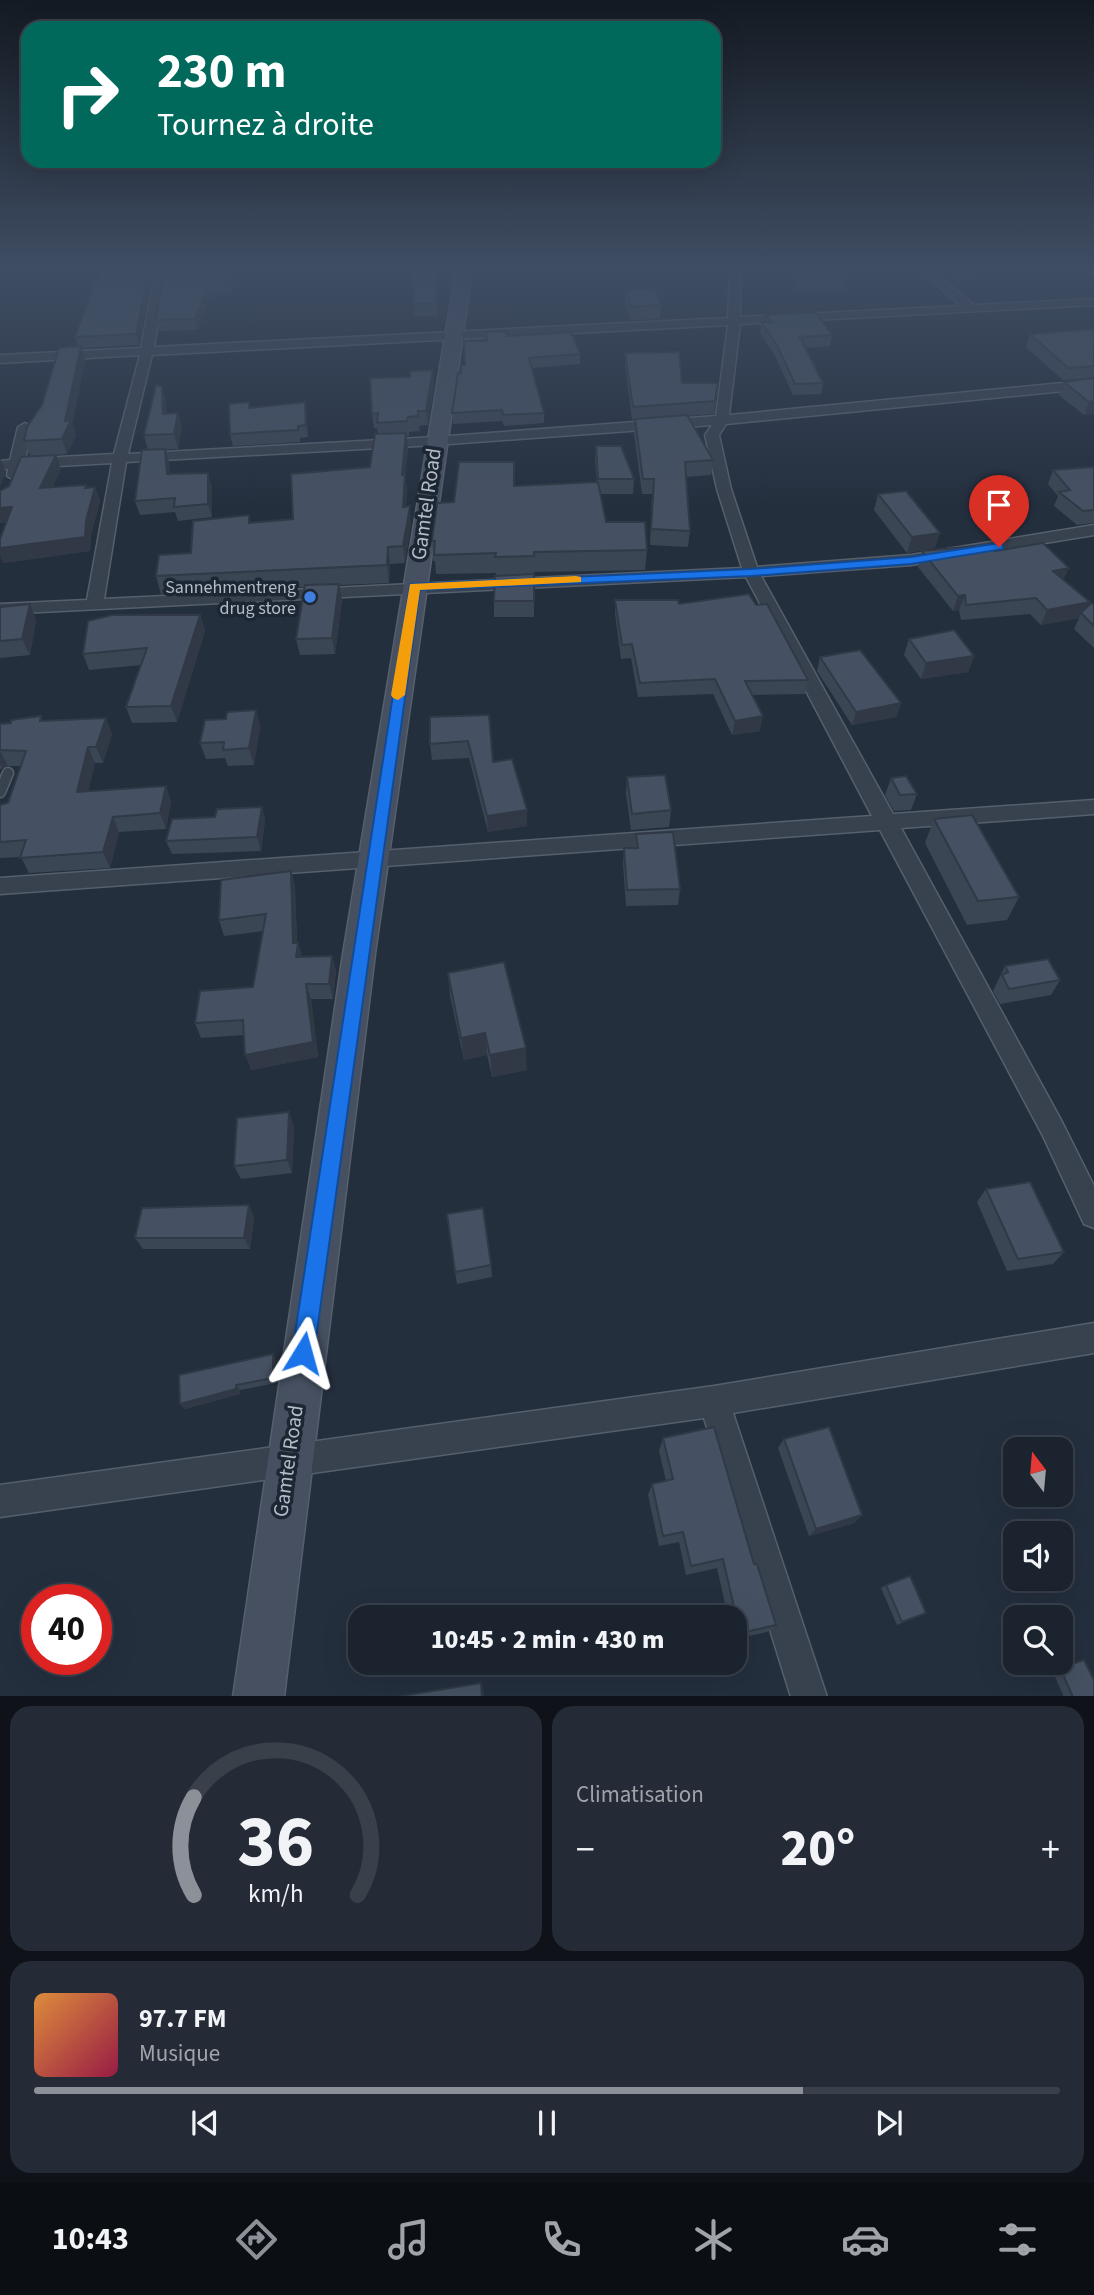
<!DOCTYPE html>
<html lang="fr">
<head>
<meta charset="utf-8">
<style>
	body { margin:0; font-family:"Source Sans 3",sans-serif; background:#242b36; color:#f1f3f6; height:100vh; display:flex; flex-direction:column; font-size:26px; white-space:nowrap }
	* { box-sizing:border-box; margin:0 }
	p { font-size:23px; color:#a0a4aa }
	.icon { flex:none; width:38px; height:38px; fill:none; stroke:currentColor; stroke-width:2; stroke-linecap:round; stroke-linejoin:round }
	.map { position:relative; height:1696px; overflow:hidden }
	.details { display:flex; flex-direction:column; gap:10px; padding:10px; background:#0f1319; flex:1 }
	.details>* { flex:none }
	.top-card { position:absolute; left:21px; top:21px; width:700px; height:147px; border-radius:21px; box-shadow:0 7px 28px #0002,0 0 0 2px #39404a; background:#00695c; color:#fff; overflow:hidden }
	.needle { width:46px; rotate:344deg }
	.tools { position:absolute; left:1003px; top:1437px; display:grid; gap:14px }
	.tools a { display:grid; place-items:center; width:70px; height:70px; border-radius:14px; background:#1b232e; box-shadow:0 7px 28px #0002,0 0 0 2px #39404a; font-size:35px }
	.speed { position:absolute; left:21px; top:1584px; display:flex; gap:14px; font-size:35px; font-weight:700; text-align:center }
	.speed>* { display:grid; place-content:center; width:91px; height:91px; border-radius:50%; background:#1b232e; box-shadow:0 7px 28px #0002,0 0 0 2px #39404a; line-height:1 }
	.speed .limit { border:10px solid #d22; background:#fff; color:#111 }
	.pin { position:absolute; display:grid; place-items:center; width:60px; height:60px; color:#fff; margin:-72px -30px; border-radius:50% 50% 50% 0; rotate:-45deg; box-shadow:0 0 7px #0007 }
	.pin .icon { rotate:45deg }
	.me { position:absolute; width:77px; margin:-38px; rotate:8deg; stroke-linejoin:round; filter:drop-shadow(0 0 5px #0008) }
	.turn { display:flex; align-items:center; gap:24px; height:147px; padding:0 21px; font-size:32px }
	.turn .icon { width:91px; height:91px; stroke-width:2.5 }
	.turn b { display:block; font-size:49px; line-height:60px }
	.big { font-size:52px; font-weight:800; line-height:1.1 }
	.details .tile { flex:1; display:flex; flex-direction:column; justify-content:center; gap:10px; min-width:0; padding:0 24px; border-radius:21px; background:#242b36 }
	.details .dial { align-items:center; gap:0 }
	.dial svg { height:182px; overflow:visible; fill:none; stroke:#39404a; stroke-width:7; stroke-linecap:round; text-anchor:middle }
	.dial text { fill:#f1f3f6; stroke:none }
	.song { display:flex; align-items:center; gap:21px }
	.cover { width:84px; height:84px; border-radius:10px; background:linear-gradient(135deg,hsl(30 70% 55%),hsl(340 70% 35%)) }
	.played { height:7px; border-radius:4px; background:linear-gradient(90deg,#8c9099 75%,#39404a 75%) }
	.keys { display:flex; justify-content:space-around; direction:ltr }
	.heat { display:flex; justify-content:space-between; align-items:center; font-size:38px; direction:ltr }
	.details .tiles { flex:1; display:grid; gap:10px; grid-template-columns:1fr 1fr }
	.tile:last-child { grid-column:span 2 }
	.trip { position:absolute; left:348px; top:1605px; width:399px; height:70px; border-radius:21px; background:#1b232e; box-shadow:0 7px 28px #0002,0 0 0 2px #39404a; font-weight:800; line-height:70px; text-align:center }
	.menu { display:flex; height:112px; justify-content:space-around; align-items:center; background:#0b0e12; color:#a0a4aa }
	.menu .icon { width:49px; height:49px }
	.menu .current { color:#8c9099 }
	.menu b { font-size:32px; color:#f1f3f6 }
	.map>svg:first-child { display:block }
	.lines { fill:none; stroke-linecap:round; stroke-linejoin:round }
	.lane-casing { stroke:#565f6c; stroke-width:13 }
	.street-casing { stroke:#565f6c; stroke-width:3 }
	.secondary-casing { stroke:#565f6c; stroke-width:3 }
	.path { stroke:#44595c; stroke-width:2.5; stroke-dasharray:2.5 2.5; stroke-linecap:butt }
	.lane { stroke:#38414e; stroke-width:10 }
	.street { fill:#38414e; fill-rule:evenodd }
	.secondary { fill:#465061; fill-rule:evenodd }
	.wall { fill:#3b4654 }
	.shaded-wall { fill:#303945 }
	.building { fill:#455162; stroke:#303945; stroke-width:2 }
	.route { fill:#1a73e8; stroke:#114b97; stroke-width:2 }
	.slow { fill:#f59e0b }
	.shop-dot { fill:#3f7fe0; stroke:#1d2633; stroke-width:2.5 }
	.labels { text-anchor:middle; stroke-width:7; stroke-linejoin:round; paint-order:stroke }
	.far-poi-label { font-size:18px; fill:#b4bcc9; stroke:#1d2633; text-anchor:end }
	.street-label { font-size:21px; fill:#b4bcc9; stroke:#1d2633 }
</style>
</head>
<body>
<div class="map">
<svg width="1094" height="1697" viewBox="0 0 1094 1697">
	<rect width="100%" height="100%" fill="#242f3e"/>
	<g class="lines">
		<g class="lane-casing">
			<path id="lane" d="M0 792 8 773"/>
		</g>
		<g class="street-casing">
			<g id="street">
				<path d="M156 270H166L154 347 728 318 730 270H740V317L961 306 920 270H931L974 305 1094 299V305L740 324 729 415 1094 380V388L726 424 719 435 731 489 757 567 911 555 1094 525V535L911 565 761 576 893 814 1094 800V814L901 828 1061 1120 1094 1186V1228L1084 1224 1043 1136 880 830 0 894V878L872 816 746 577 0 614V604L87 600 112 463 23 468 19 479 14 480 7 476 8 469H0V461L10 460 18 427 25 423 32 427 25 459 114 454 140 355 0 363V355L141 348ZM728 325 716 416 435 437 128 454 152 355ZM712 425 705 435 717 489 742 568 104 599 126 462 435 445Z"/>
				<path d="M1085 270H1094V275L1086 272Z"/>
				<path d="M1094 1323V1353L733 1413 827 1697H791L704 1418 0 1517V1485L714 1386Z"/>
			</g>
		</g>
		<g class="secondary-casing">
			<path id="secondary" d="M456 270H472L375 954 284 1697H233L343 954Z"/>
		</g>
		<path class="path" d="M0 272 70 270"/>
		<use href="#lane" class="lane"/>
		<use href="#street" class="street"/>
		<use href="#secondary" class="secondary"/>
	</g>
	<g class="wall">
		<path d="M104 270H154L139 345 81 348 85 361 72 424 76 435 67 454 56 455 61 469 52 487 86 485 87 488 95 487 100 501 91 535 90 551 3 563 7 522 0 523V491L9 486 30 456 24 441 42 405 78 347 75 337Z"/>
		<path d="M164 270H270L269 272 239 275 232 293H211L198 330 159 331 156 320Z"/>
		<path d="M412 270H437V316H415Z"/>
		<path d="M788 270H840L847 279 845 291H799Z"/>
		<path d="M943 270H993L991 277 955 280Z"/>
		<path d="M626 290 661 305 660 319 630 320 625 304Z"/>
		<path d="M765 315 832 335 830 346 806 348 823 383 821 394 793 395 775 356 760 333 761 322H765Z"/>
		<path d="M1094 329V378L1063 380 1026 347 1030 334Z"/>
		<path d="M486 332 507 336 580 354V364L532 368 544 413V423L504 426 502 421 453 424 452 413 461 373 465 365 486 341Z"/>
		<path d="M625 353 682 383H718L714 414 687 416 713 460 711 475 686 477 690 531 688 547 650 545 652 494H642L634 433 635 419 632 420 625 365Z"/>
		<path d="M1094 378V414L1084 415 1059 395 1064 382Z"/>
		<path d="M434 384 428 425 419 426 420 431 409 432V436H406L408 449 405 474 407 491 406 507 411 523 405 563 390 564 389 583 339 585 342 600 335 654 300 655 296 639 305 587 161 594 156 576 191 553 251 523 293 519 370 467 378 434 377 428H374L372 414Z"/>
		<path d="M166 400V413H178L182 428 178 449H166L169 462 170 474 212 486V517L178 521 175 512 140 515 135 501 148 450 144 435Z"/>
		<path d="M305 402 308 437 300 438V442L233 446 230 434Z"/>
		<path d="M596 446 634 479 633 494H600L606 522 647 550 645 570 534 572V617H494V601L496 573 436 574 435 561H433L432 541 454 502 515 486 597 482 595 461Z"/>
		<path d="M1094 467V523L1077 525 1054 506 1058 496 1048 484 1053 470Z"/>
		<path d="M878 494 935 548 907 553 874 510Z"/>
		<path d="M922 551H995L1064 580 1089 605H1094V648L1074 629 1079 618 1041 625 1030 614 961 620 959 610 953 611 918 567Z"/>
		<path d="M615 600 679 604 756 605 808 680 805 694 752 695 760 731 732 735 713 694 638 697 631 658 621 659 615 614Z"/>
		<path d="M30 604 36 620 30 655 0 658V607Z"/>
		<path d="M200 615 205 631 177 722 132 723 126 707 141 665 89 670 83 654Z"/>
		<path d="M909 639 974 656 968 672 921 679 904 655Z"/>
		<path d="M820 657 901 703 896 717 852 725 817 671Z"/>
		<path d="M256 710 260 727 254 765 228 766 225 758 206 759 200 743 226 719Z"/>
		<path d="M489 715 493 762 527 826 488 832 469 758 432 760 430 744Z"/>
		<path d="M41 716 43 721 106 718 112 734 103 763H95L88 791 166 786 171 802 166 829 119 832 110 868 29 873 21 857 0 858V805L8 803 21 766H8L0 769V724L11 723Z"/>
		<path d="M627 777 671 810 669 827 631 830 626 794Z"/>
		<path d="M891 778 917 794 911 810 894 811 885 795Z"/>
		<path d="M262 807 265 820 261 851 172 854 166 841 215 817Z"/>
		<path d="M934 819 1019 897 1007 920 967 925 925 843Z"/>
		<path d="M636 834 680 889 678 905 626 906 623 864 624 848H634Z"/>
		<path d="M291 871 295 887 297 943H298L302 957 332 956 336 971 333 999H311L318 1057 251 1070 244 1035 201 1038 195 1023 253 987 263 931 224 936 219 920Z"/>
		<path d="M1005 966 1060 980 1051 995 1000 1004 993 991Z"/>
		<path d="M448 973 527 1070 492 1077 487 1055 464 1060 450 996Z"/>
		<path d="M294 1127 292 1173 241 1179 234 1166Z"/>
		<path d="M986 1189 1064 1252 1053 1264 1007 1271 977 1202Z"/>
		<path d="M249 1205 254 1217 250 1249H143L135 1238Z"/>
		<path d="M491 1265 492 1277 457 1284 455 1272Z"/>
		<path d="M276 1360V1383L240 1390V1394L185 1409 180 1404Z"/>
		<path d="M663 1438 754 1564 776 1625 767 1632 735 1639V1617H728L717 1568 686 1575 679 1542 659 1546 648 1495 652 1484 666 1481 659 1451Z"/>
		<path d="M784 1439 862 1515 854 1523 809 1536 778 1448Z"/>
		<path d="M886 1585 926 1613 897 1625 881 1588Z"/>
		<path d="M1077 1662 1094 1697H1064L1052 1670Z"/>
	</g>
	<g class="shaded-wall">
		<path d="M149 270H154L139 345 136 334Z"/>
		<path d="M235 270H270L269 272 239 275 232 293 229 282Z"/>
		<path d="M437 270V316L436 304Z"/>
		<path d="M957 270H993L991 277 955 280Z"/>
		<path d="M209 282 211 293 198 330 195 319Z"/>
		<path d="M81 346 85 361 72 424 76 435 67 454 62 439 65 421Z"/>
		<path d="M433 370 434 384 428 425 426 411Z"/>
		<path d="M162 386 166 400 167 428 163 414Z"/>
		<path d="M1094 401V414L1084 415 1089 402Z"/>
		<path d="M305 402 307 414 308 437 306 425Z"/>
		<path d="M178 413 182 428 178 449 174 434Z"/>
		<path d="M406 433 408 449 403 491 402 475Z"/>
		<path d="M165 449 169 462 171 488 167 474Z"/>
		<path d="M56 455 61 469 46 503 40 488Z"/>
		<path d="M0 458 6 472 0 487Z"/>
		<path d="M208 473 212 486V517L208 504Z"/>
		<path d="M405 474 407 491 405 524 403 507Z"/>
		<path d="M95 487 100 501 91 535 90 551 3 563 0 556V548L86 521Z"/>
		<path d="M410 506 411 523 405 563 403 546Z"/>
		<path d="M12 507 18 521 0 523V508Z"/>
		<path d="M940 533 935 548 907 553 912 537Z"/>
		<path d="M388 547 390 564 389 583 387 565Z"/>
		<path d="M1069 568 1062 583 1053 571Z"/>
		<path d="M339 584 342 600 335 654 332 638Z"/>
		<path d="M965 595 959 610 953 611 958 596Z"/>
		<path d="M1090 602 1084 616 1081 613 1079 618 1041 625 1047 610Z"/>
		<path d="M30 604 36 620 30 655 22 639Z"/>
		<path d="M200 615 205 631 177 722 171 706Z"/>
		<path d="M974 656 968 672 921 679 926 663Z"/>
		<path d="M901 703 896 717 852 725 856 712Z"/>
		<path d="M256 710 260 727 254 765 249 748Z"/>
		<path d="M763 716 760 731 732 735 735 721Z"/>
		<path d="M106 718 112 734 103 763 96 747Z"/>
		<path d="M88 747 95 763 84 808 77 792Z"/>
		<path d="M0 751 8 766 2 768 0 764Z"/>
		<path d="M166 786 171 802 166 829 160 813Z"/>
		<path d="M262 807 265 820 261 851 257 837Z"/>
		<path d="M527 810V826L488 832 487 816Z"/>
		<path d="M113 817 119 832 110 868 103 852Z"/>
		<path d="M291 871 295 887 297 952 298 943 303 958 301 973 293 943Z"/>
		<path d="M332 956 336 971 333 999 329 984Z"/>
		<path d="M306 984 311 999 318 1057 251 1070 245 1055Z"/>
		<path d="M485 1033 487 1055 464 1060 461 1038Z"/>
		<path d="M526 1048 527 1070 492 1077 490 1055Z"/>
		<path d="M289 1112 294 1127 292 1173 287 1160Z"/>
		<path d="M249 1205 254 1217 250 1249 244 1238Z"/>
		<path d="M273 1354 276 1360V1383L273 1378Z"/>
		<path d="M236 1385 240 1390V1394L185 1409 180 1404Z"/>
		<path d="M862 1515 854 1523 809 1536 816 1529Z"/>
		<path d="M481 1683 483 1688 484 1697H482Z"/>
	</g>
	<g class="building">
		<path d="M104 270H149L136 334 75 337 96 280H99Z"/>
		<path d="M164 270H235L229 282H209L195 319 156 320Z"/>
		<path d="M412 270H437L436 304H414Z"/>
		<path d="M796 270H840L847 279 801 280Z"/>
		<path d="M626 290H655L661 305 631 307Z"/>
		<path d="M815 312 832 335 800 337 823 383 795 384 777 345 761 322H771L765 315Z"/>
		<path d="M1094 329V366L1068 368 1030 334Z"/>
		<path d="M506 331 507 336 571 332 580 354 529 358 544 413 503 415 502 410 452 413 458 373H461V365H465L464 341H487L486 332Z"/>
		<path d="M81 346 65 421 71 420 62 439 24 441 27 427 42 405 59 348Z"/>
		<path d="M679 352 682 383H718L715 401 633 407 625 353Z"/>
		<path d="M433 370 426 411H418V416L408 417 407 421 377 423 378 413 372 414 370 378 410 377V371Z"/>
		<path d="M1094 378V401L1089 402 1064 382Z"/>
		<path d="M156 385 162 386 163 414 178 413 174 434 144 435Z"/>
		<path d="M249 402V408L305 402 306 425 298 426V430L230 434 229 404Z"/>
		<path d="M687 415 713 460 685 462 690 531 651 529 654 479H643L635 419Z"/>
		<path d="M406 433 402 475 405 474 403 507 410 506 403 546 388 547 387 565 156 576 159 555 191 553 193 521 249 515V523L293 519 291 474 370 467 375 434Z"/>
		<path d="M596 446H621L634 479H598Z"/>
		<path d="M165 449 167 474 208 473V504L174 507 175 498 135 501 142 450Z"/>
		<path d="M56 455 40 488 86 485 85 488 95 487 86 521 85 537 0 548V539L12 507 0 508V491L9 486 21 457Z"/>
		<path d="M459 462H514V486L598 482 606 522H645L647 550 534 552V556L495 557 496 553 434 555 435 541H432L437 503 454 502Z"/>
		<path d="M1094 467V510L1083 511 1059 492 1070 490 1053 470Z"/>
		<path d="M906 491 940 533 912 537 878 494Z"/>
		<path d="M1043 543 1069 568 1053 571 1090 602 1047 610 1036 598 966 605 965 595 958 596 922 551 988 545 995 551Z"/>
		<path d="M534 574V601H494L495 576Z"/>
		<path d="M339 584 332 638 296 639 305 585Z"/>
		<path d="M749 594 756 605 767 604 808 680 745 681 763 716 735 721 715 679 640 683 632 644 622 645 615 600H678L679 604Z"/>
		<path d="M1091 603 1094 605V626L1081 613Z"/>
		<path d="M30 604 22 639 0 641V607Z"/>
		<path d="M112 615H200L171 706 126 707 147 648 83 654 88 621Z"/>
		<path d="M954 630 974 656 926 663 909 639Z"/>
		<path d="M860 650 901 703 856 712 820 657Z"/>
		<path d="M256 710 249 748 223 750 224 742 200 743 205 720 226 719 227 712Z"/>
		<path d="M489 715 493 762 512 759 527 810 487 816 468 741 430 744V717Z"/>
		<path d="M41 716 40 721 106 718 96 747H88L77 792 166 786 160 813 113 817 103 852 20 858 26 840 0 842V805L8 803 26 751 0 750V724L11 723V720Z"/>
		<path d="M665 775 671 810 632 814 627 777Z"/>
		<path d="M906 776 917 794 900 795 891 778Z"/>
		<path d="M262 807 257 837 166 841 172 819 215 817 217 809Z"/>
		<path d="M972 815 1019 897 978 901 934 819Z"/>
		<path d="M673 832 680 889 627 890 624 848H638L636 834Z"/>
		<path d="M291 871 293 943H298L296 957 332 956 329 984H306L313 1042 245 1055 243 1020 195 1023 200 991 253 987 266 914 219 920 221 880Z"/>
		<path d="M1048 959 1060 980 1009 989 1002 975 1008 972 1005 966Z"/>
		<path d="M504 962 526 1048 490 1055 485 1033 461 1038 448 973Z"/>
		<path d="M289 1112 287 1160 234 1166 237 1118Z"/>
		<path d="M1030 1182 1064 1252 1018 1259 986 1189Z"/>
		<path d="M249 1205 244 1238H135L142 1208Z"/>
		<path d="M483 1208 491 1265 455 1272 447 1214Z"/>
		<path d="M273 1354V1378L236 1385V1389L180 1404 179 1375Z"/>
		<path d="M714 1427 754 1564H757L776 1625 740 1633 723 1559 691 1566 683 1532 663 1536 652 1484 673 1479 663 1438Z"/>
		<path d="M829 1427 862 1515 816 1529 784 1439Z"/>
		<path d="M910 1576 926 1613 902 1622 886 1585Z"/>
		<path d="M1084 1660 1094 1680V1697H1073L1060 1668Z"/>
		<path d="M481 1683 482 1697H396Z"/>
	</g>
	<linearGradient id="sky" x2="0" y2="1"><stop stop-color="#141a22"/><stop offset="0.53" stop-color="#3f4d63"/><stop offset="1" stop-color="#3f4d63" stop-opacity="0"/></linearGradient>
	<rect width="1094" height="507" fill="url(#sky)"/>
	<path class="route" d="M999 543 1003 544V549L911 564 751 576 420 590 314 1353 311 1361 303 1364 295 1361 292 1353 410 584 751 569 911 557Z"/>
	<path class="slow" d="M576 576 581 577V582L420 590 405 695 398 700 393 698 391 695 410 584Z"/>
	<circle class="shop-dot" cx="310" cy="597" r="7"/>
	<g class="labels">
		<g class="far-poi-label">
			<text x="296" y="593">Sannehmentreng<tspan x="296" dy="21">drug store</tspan></text>
		</g>
		<g class="street-label">
			<text transform="translate(426 504) rotate(-82)" y="7">Gamtel Road</text>
			<text transform="translate(288 1461) rotate(-82)" y="7">Gamtel Road</text>
		</g>
	</g>
</svg>
<div class="tools">
<a><svg class="needle" viewBox="-14 -14 28 28"><path d="M0-13l5 13h-10z" fill="#e53935"/><path d="M0 13l5-13h-10z" fill="#a0a4aa"/></svg></a>
<a><svg class="icon" aria-label="sound" viewBox="0 0 24 24"><path d="M4 9h4l5-4v14l-5-4H4zM17 9q2 3 0 6"/></svg></a>
<a><svg class="icon" aria-label="search" viewBox="0 0 24 24"><circle cx="10" cy="10" r="6"/><path d="M15 15l6 6"/></svg></a>
</div>
<div class="speed"><div class="limit">40</div></div>
<div class="pin" style="left:999px;top:547px;background:#d93025"><svg class="icon" aria-label="arrive" viewBox="0 0 24 24"><path d="M6 21V4h12l-3 4 3 4H6"/></svg></div>
<svg class="me" style="left:303px;top:1353px" viewBox="-20 -20 40 40"><path d="M0-17L14 15 0 8-14 15z" fill="#1a73e8" stroke="#fff" stroke-width="4"/></svg>
<div class="trip">10:45 · 2 min · 430 m</div>
<div class="top-card">
<div class="turn"><svg class="icon" aria-label="right" viewBox="0 0 24 24"><path d="M7 20v-9h11M14 6l5 5-5 5"/></svg><div><b>230 m</b>Tournez à droite</div></div>
</div>
</div>
<section class="details">
<div class="tiles">
<div class="tile dial"><svg viewBox="0 0 100 80">
<path d="M14 69A42 42 0 1 1 86 69"/>
<path d="M14 69A42 42 0 0 1 14 26" stroke="#8c9099"/>
<text x="50" y="56" font-size="32" font-weight="700">36</text>
<text x="50" y="72" font-size="11">km/h</text>
</svg></div>
<div class="tile"><p>Climatisation</p>
<div class="heat"><a>−</a><b class="big">20°</b><a>+</a></div>
</div>
<div class="tile">
<div class="song"><i class="cover"></i><div><b>97.7 FM</b><p>Musique</p></div></div>
<div class="played"></div>
<div class="keys"><svg class="icon" aria-label="previous" viewBox="0 0 24 24"><path d="M18 5L8 12l10 7zM5 5v14"/></svg><svg class="icon" aria-label="pause" viewBox="0 0 24 24"><path d="M8 5v14M16 5v14"/></svg><svg class="icon" aria-label="next" viewBox="0 0 24 24"><path d="M6 5l10 7-10 7zM19 5v14"/></svg></div>
</div>
</div>
</section>
<nav class="menu">
<b>10:43</b>
<svg class="icon current" aria-label="directions" viewBox="0 0 24 24"><path d="M12 3l9 9-9 9-9-9zM9 14v-3h6M13 9l2 2-2 2"/></svg>
<svg class="icon" aria-label="music" viewBox="0 0 24 24"><path d="M9 18V5l10-2v13"/><circle cx="6" cy="18" r="3"/><circle cx="16" cy="16" r="3"/></svg>
<svg class="icon" aria-label="phone" viewBox="0 0 24 24"><path d="M5 4h4l2 5-3 2q2 4 5 5l2-3 5 2v4C11 20 4 13 5 4z"/></svg>
<svg class="icon" aria-label="climate" viewBox="0 0 24 24"><path d="M12 3v18M4 7l16 10M4 17L20 7"/></svg>
<svg class="icon" aria-label="car" viewBox="0 0 24 24"><path d="M5 17H2v-5l4-1 3-4h7l3 4 3 1v5h-3M9 17h6M6 11h13"/><circle cx="7" cy="17" r="2"/><circle cx="17" cy="17" r="2"/></svg>
<svg class="icon" aria-label="filters" viewBox="0 0 24 24"><path d="M4 7h16M4 17h16"/><circle cx="9" cy="7" r="2"/><circle cx="15" cy="17" r="2"/></svg>
</nav>
</body>
</html>
